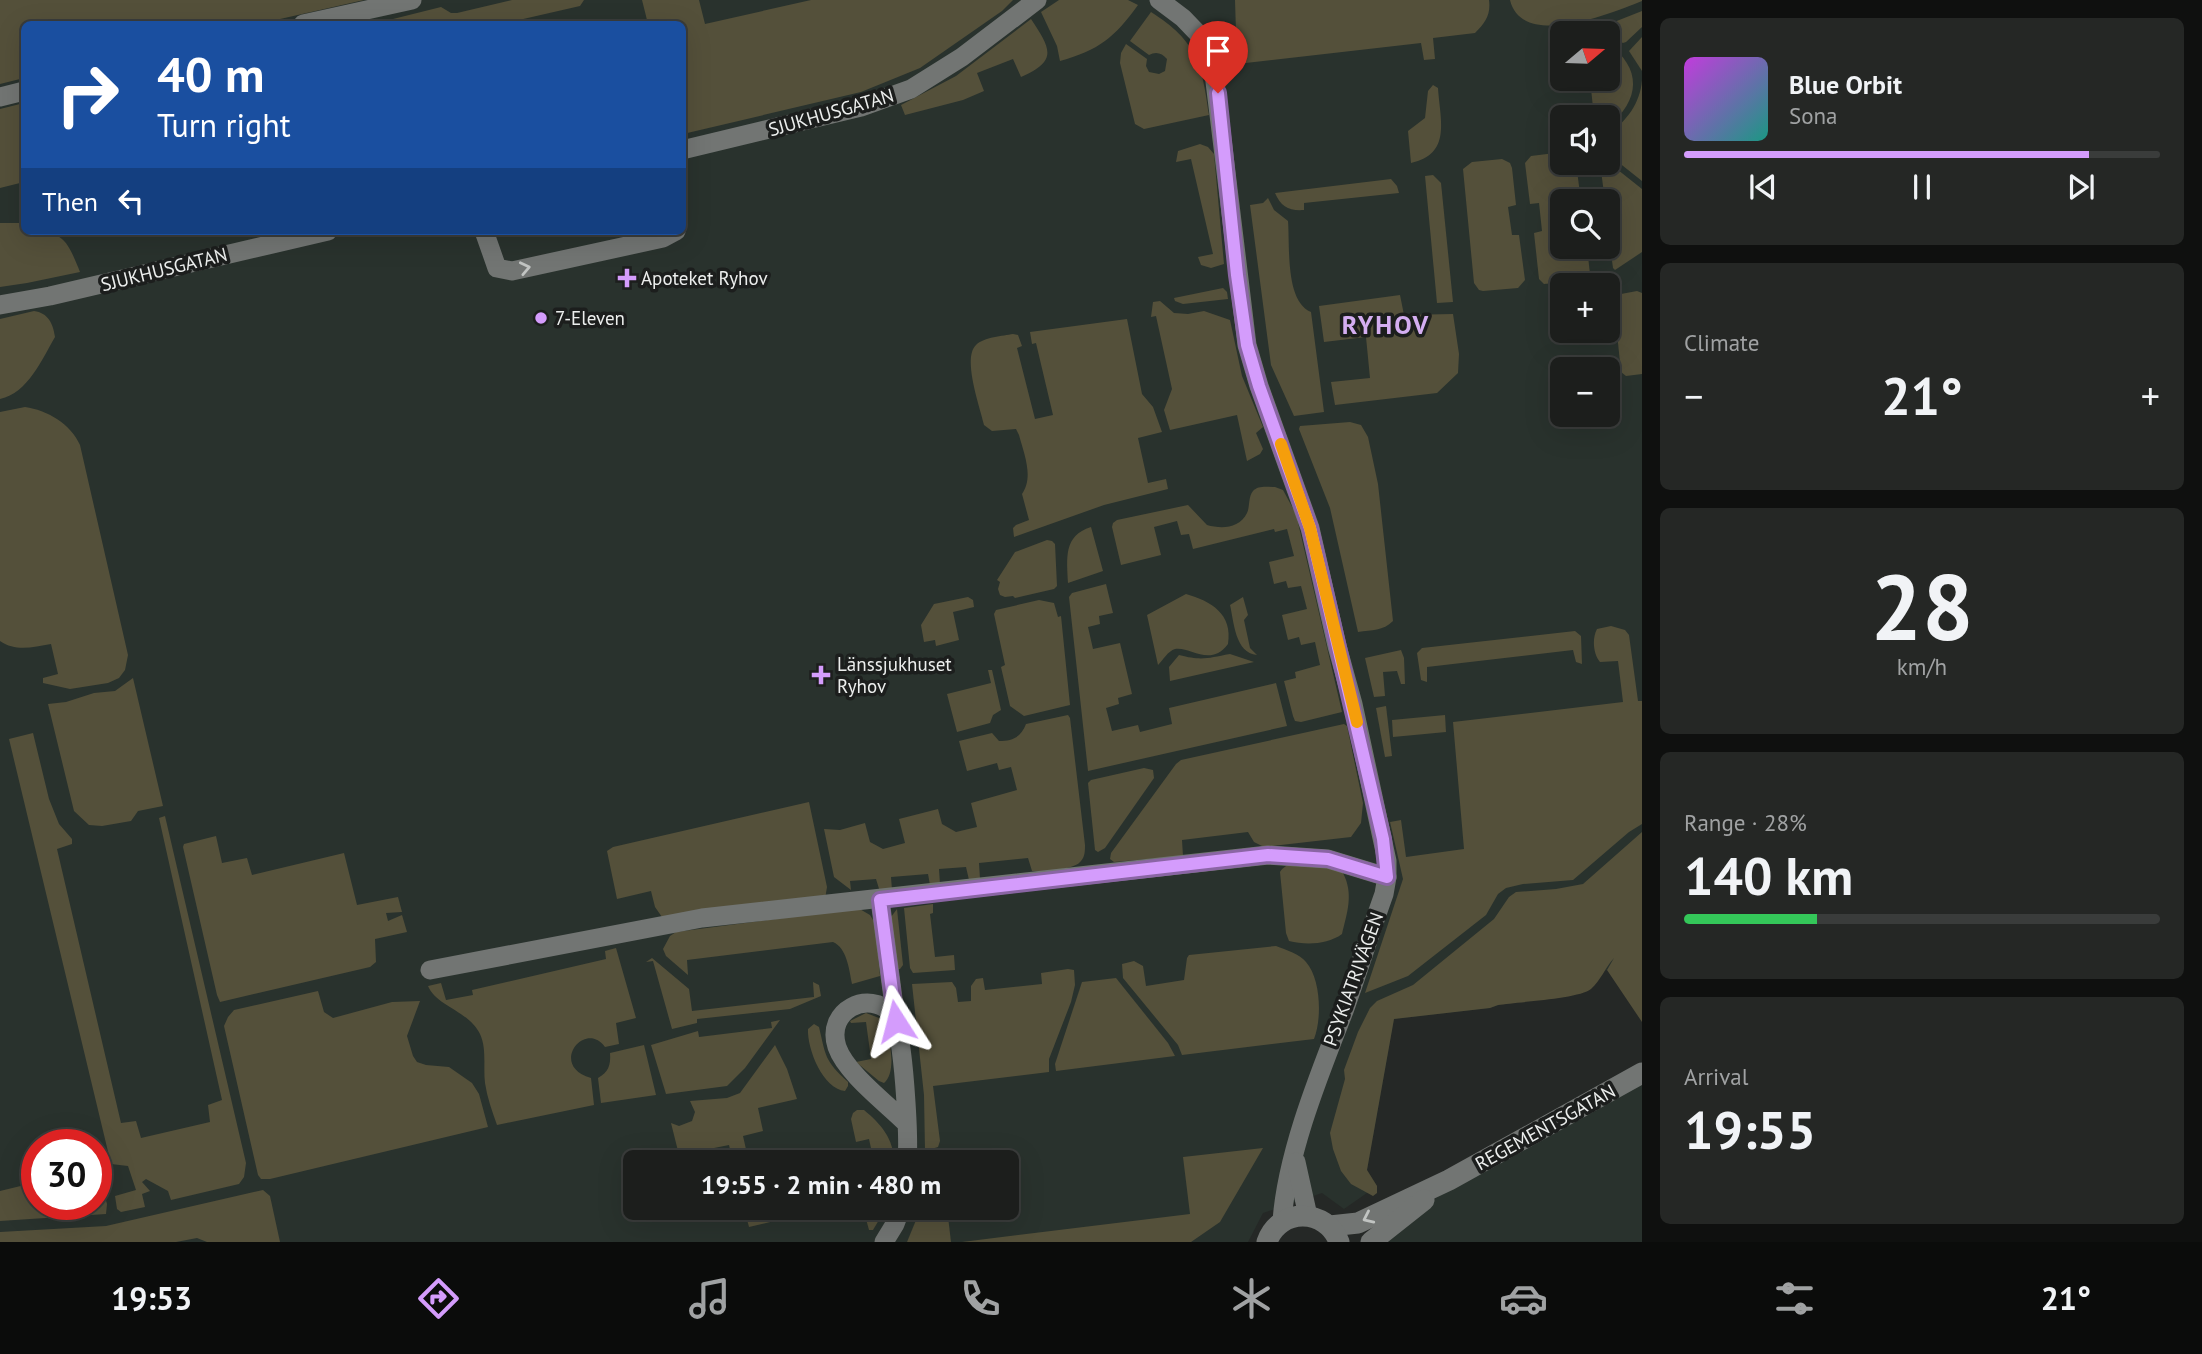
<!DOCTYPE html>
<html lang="en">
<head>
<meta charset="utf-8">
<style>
	body { margin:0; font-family:"PT Sans",sans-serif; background:#252725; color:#f1f3f6; height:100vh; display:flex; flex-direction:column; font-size:26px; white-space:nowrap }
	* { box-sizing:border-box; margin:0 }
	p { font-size:23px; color:#a0a2a3 }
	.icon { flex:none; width:38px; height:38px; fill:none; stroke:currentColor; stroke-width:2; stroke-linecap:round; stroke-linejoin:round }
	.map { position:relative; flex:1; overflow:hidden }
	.details { display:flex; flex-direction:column; gap:18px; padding:18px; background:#0f100f; width:560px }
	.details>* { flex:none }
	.banner { position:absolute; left:21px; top:21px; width:665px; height:214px; border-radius:10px; box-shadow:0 7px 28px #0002,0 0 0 2px #3a3c3b; background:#1a4fa0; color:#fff; overflow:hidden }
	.needle { width:46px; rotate:71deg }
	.tools { position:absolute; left:1550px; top:21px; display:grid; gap:14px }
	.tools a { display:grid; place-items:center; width:70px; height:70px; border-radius:10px; background:#1c1e1c; box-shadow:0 7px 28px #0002,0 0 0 2px #3a3c3b; font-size:35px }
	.speed { position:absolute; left:21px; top:1129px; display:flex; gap:14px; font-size:35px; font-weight:700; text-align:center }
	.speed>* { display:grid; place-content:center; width:91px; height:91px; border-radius:50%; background:#1c1e1c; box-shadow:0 7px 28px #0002,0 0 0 2px #3a3c3b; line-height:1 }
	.speed .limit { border:10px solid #d22; background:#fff; color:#111 }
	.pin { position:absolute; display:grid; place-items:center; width:60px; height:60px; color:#fff; margin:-72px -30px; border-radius:50% 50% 50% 0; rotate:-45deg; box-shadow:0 0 7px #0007 }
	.pin .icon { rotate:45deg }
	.me { position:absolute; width:77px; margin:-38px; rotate:351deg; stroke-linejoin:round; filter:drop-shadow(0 0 5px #0008) }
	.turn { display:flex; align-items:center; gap:24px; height:147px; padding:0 21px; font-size:32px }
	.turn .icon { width:91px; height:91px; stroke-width:2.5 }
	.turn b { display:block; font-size:49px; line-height:60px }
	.then { display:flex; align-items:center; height:66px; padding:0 21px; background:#0003; gap:14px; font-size:26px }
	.big { font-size:52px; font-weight:600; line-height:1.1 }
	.details .tile { flex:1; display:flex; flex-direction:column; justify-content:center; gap:10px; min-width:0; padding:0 24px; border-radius:10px; background:#252725 }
	.details .dial { align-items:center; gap:0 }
	.dial b { font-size:91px; line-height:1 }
	.song { display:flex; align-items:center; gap:21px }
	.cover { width:84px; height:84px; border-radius:10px; background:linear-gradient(135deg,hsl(290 70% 55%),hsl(170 70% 35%)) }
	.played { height:7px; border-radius:4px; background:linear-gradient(90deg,#d49cfc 85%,#3a3c3b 85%) }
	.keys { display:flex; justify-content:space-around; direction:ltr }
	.heat { display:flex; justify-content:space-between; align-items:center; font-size:38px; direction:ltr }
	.charge { height:10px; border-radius:5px; background:linear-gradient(90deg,#34c759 28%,#3a3c3b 0) }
	.trip { position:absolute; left:623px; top:1150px; width:396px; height:70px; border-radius:10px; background:#1c1e1c; box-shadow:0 7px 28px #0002,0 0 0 2px #3a3c3b; font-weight:600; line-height:70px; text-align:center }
	.menu { display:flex; height:112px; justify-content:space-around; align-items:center; background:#0b0c0b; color:#a0a2a3 }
	.menu .icon { width:49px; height:49px }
	.menu .on { color:#d49cfc }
	.menu b { font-size:32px; color:#f1f3f6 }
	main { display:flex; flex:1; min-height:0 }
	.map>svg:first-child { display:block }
	.built { fill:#29322d; fill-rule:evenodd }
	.green { fill:#54503a }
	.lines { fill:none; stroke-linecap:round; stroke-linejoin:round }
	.minor { stroke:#727573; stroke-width:19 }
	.tertiary { stroke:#727573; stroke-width:21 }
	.oneway { stroke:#c1c4c2 }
	.route-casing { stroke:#8a65a4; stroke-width:18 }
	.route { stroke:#d49cfc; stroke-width:12 }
	.slow { stroke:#f59e0b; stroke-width:12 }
	.poi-dot { fill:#d49cfc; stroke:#1c1e1d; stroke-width:2.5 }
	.labels { text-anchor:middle; stroke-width:7; stroke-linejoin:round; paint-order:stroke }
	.street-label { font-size:19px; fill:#eceeed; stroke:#1c1e1d }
	.poi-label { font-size:19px; fill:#eceeed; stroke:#1c1e1d; text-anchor:start }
	.district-label { font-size:26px; font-weight:bold; letter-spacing:2px; fill:#d4aef1; stroke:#1c1e1d }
</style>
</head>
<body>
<main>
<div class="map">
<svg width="1642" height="1242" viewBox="0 0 1642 1242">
	<rect width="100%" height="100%" fill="#252826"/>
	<g class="built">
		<path d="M0 0H1642V936L1615 958 1607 970 1490 1008 1394 1019 1367 1170 1377 1186 1344 1209 1322 1193 1263 1213 1248 1242H0ZM24 24H682V231H24ZM1563 33H1608V79H1563ZM1563 117H1608V163H1563ZM1563 201H1608V247H1563ZM1563 285H1608V331H1563ZM1563 369H1608V415H1563ZM37 1144H96V1204H37ZM635 1162H1006V1208H635Z"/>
		<path d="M1642 1070V1242H1380L1455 1183Z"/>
	</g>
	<g class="green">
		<path d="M0 0H364L258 24H24V78L0 84Z"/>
		<path d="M512 0H584L580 6 501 24H373L441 7 451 13H457Z"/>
		<path d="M642 0H699L705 24 811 0H1013L1002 11 920 68 861 92 683 134 682 24H648Z"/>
		<path d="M1059 0H1128L1138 5C1114 38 1099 50 1060 61L1057 46 1041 12Z"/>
		<path d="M1235 0H1489C1491 15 1485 23 1475 33L1433 38 1435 59 1424 60 1421 43 1237 64Z"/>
		<path d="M1510 0H1642V1C1612 13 1522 50 1510 0Z"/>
		<path d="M1642 11V27L1626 42 1623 43 1608 36V33H1603L1602 28 1604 26Z"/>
		<path d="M1151 12C1197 41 1202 64 1209 115L1144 129 1135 124 1120 63 1121 53 1126 44 1147 59 1146 66 1149 72 1159 74 1165 71 1167 59C1162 53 1156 51 1149 55L1130 41Z"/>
		<path d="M1031 19C1051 49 1058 61 1021 77L1013 59 977 73 984 91 963 100 905 115 901 105 956 76Z"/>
		<path d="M1642 37V71L1629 51Z"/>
		<path d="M1608 43C1642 69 1641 99 1608 127V117H1594L1590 79H1608Z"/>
		<path d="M1642 80V181L1608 154V135C1627 120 1640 104 1642 80Z"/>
		<path d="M1433 85 1438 88C1440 120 1452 154 1411 163L1408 131 1425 118 1428 91Z"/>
		<path d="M24 103V182L0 188V109Z"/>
		<path d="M1200 144 1208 147 1214 154 1224 264 1211 268 1201 265 1198 257 1213 254 1191 159 1176 162 1178 151Z"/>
		<path d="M1563 152V163H1576L1581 201H1563V247H1587L1590 274 1585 280 1544 284 1539 279 1534 233 1542 231 1539 203 1530 204 1525 163 1531 156Z"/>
		<path d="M1502 159 1510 163 1512 168 1516 205 1508 207 1512 235H1519L1525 280 1518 288 1483 291 1479 290 1474 283 1463 169 1472 162Z"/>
		<path d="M1608 162 1642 189V252L1615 270 1613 268 1608 231V201H1605L1600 163Z"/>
		<path d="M1433 175 1441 183 1453 302 1437 303 1425 176Z"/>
		<path d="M1391 179 1397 186 1399 193 1304 203V210C1289 211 1281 207 1275 193Z"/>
		<path d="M1268 198 1274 210 1288 221C1290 247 1285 301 1311 312L1324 412 1294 416 1271 365 1250 205 1263 203Z"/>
		<path d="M0 223H24V231C63 231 66 237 80 272L27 283 0 287Z"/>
		<path d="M1223 288 1227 292 1228 299 1183 304 1175 301 1174 298Z"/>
		<path d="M1637 291 1642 293V374L1626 376 1621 372 1614 304 1621 294Z"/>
		<path d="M1400 295 1404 315 1453 314 1459 354 1458 373 1437 393 1335 405 1331 382 1370 378 1366 337 1324 342 1319 306Z"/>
		<path d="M1160 301 1174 313 1188 314 1204 311 1230 320 1242 376 1263 427 1256 433 1263 449 1260 454 1247 461 1237 415 1170 430 1164 410 1172 389 1156 316 1151 317 1153 302Z"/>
		<path d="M34 311C48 313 53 323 55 337 42 359 28 393 0 399V319Z"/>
		<path d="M1127 319 1142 394 1153 407 1162 432 1138 438 1148 483 1166 479 1168 489 1104 505 1014 537 1013 528 1016 525 1029 520 1022 494C1034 477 1024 454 1019 435L1016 429 992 431 984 425C980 407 962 358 976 345 984 337 1003 336 1013 334L1018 335 1022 346 1017 348 1035 419 1053 415 1036 343 1032 344 1030 332Z"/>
		<path d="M25 407C47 410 71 424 80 445L128 655 125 670 119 678 108 683 70 689 43 683V678L58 674 51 644C33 647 16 652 0 641V412Z"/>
		<path d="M1350 422 1361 425 1368 437 1378 484 1393 621C1383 631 1372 630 1358 632L1330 508 1299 429 1300 426Z"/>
		<path d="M1275 487 1283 490 1296 514 1342 712 1301 722 1295 721 1293 716 1284 681 1296 678 1295 672 1320 665 1315 642 1301 645 1299 637 1288 640 1282 615 1307 609 1301 586 1288 588 1286 581 1274 584 1269 562 1294 556 1287 529 1275 532 1274 529 1193 549 1189 534 1181 535 1177 521 1154 527 1161 555 1121 565 1112 527 1113 523 1117 520 1188 505 1207 525C1221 529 1239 529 1247 513 1250 507 1248 497 1253 491 1258 485 1268 487 1275 487Z"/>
		<path d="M1091 527 1103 571 1068 583C1067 558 1063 536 1091 527Z"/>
		<path d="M1047 540 1052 541 1055 544 1057 586 1054 589 1015 598 1013 596 1005 597 1000 595 998 589 1000 582 997 580 1015 552Z"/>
		<path d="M1106 584 1113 613 1099 616 1100 624 1088 627 1093 649 1120 643 1132 694 1118 698 1119 704 1106 708 1112 731 1138 725 1140 732 1172 724 1169 708 1276 683 1287 726 1088 771 1069 597 1072 593Z"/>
		<path d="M1186 594C1211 601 1233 614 1228 644 1210 668 1190 646 1175 649 1168 651 1163 660 1158 665L1147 615Z"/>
		<path d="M968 597 973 600 974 607 953 612 959 640 936 646 935 640 924 642 921 625 934 604Z"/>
		<path d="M1243 597 1248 615 1244 620 1250 648 1257 655C1235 653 1234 622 1230 605Z"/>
		<path d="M1039 600 1054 603 1058 617 1061 616 1070 705 1024 716 1010 706 1001 667 1005 665 994 614 996 610Z"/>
		<path d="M1611 626 1625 630 1629 635 1638 701H1642V824L1629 832 1573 880 1523 884 1506 888 1498 894 1486 915 1408 976 1365 993 1403 879 1390 822 1401 820 1406 857 1464 849 1453 722 1623 702 1618 661 1600 662C1593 654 1592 638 1597 629Z"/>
		<path d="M1575 631 1581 636 1582 664 1576 662 1573 650 1427 667V682L1421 680 1417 653 1422 648Z"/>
		<path d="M1401 650 1404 658 1405 684H1401L1397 671 1383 672 1385 696 1374 697 1365 658Z"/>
		<path d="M1230 654 1254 662 1170 681 1169 667 1179 655C1202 661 1208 658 1230 654Z"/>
		<path d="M988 670H992L1001 710 993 715 990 723 957 732 947 694 991 683Z"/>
		<path d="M133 678 163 806 138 811 131 821 102 826 89 825 74 811 48 704 66 702 94 693 115 691Z"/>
		<path d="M1386 706 1392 756 1385 757 1376 708Z"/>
		<path d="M1068 715 1070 718 1085 845C1085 850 1085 857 1081 861 1075 870 1042 872 1032 871L1028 858 979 863 980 879 969 880 966 867 939 869 940 884 930 885 928 874 891 877 892 890 880 892 876 879 850 881 851 890 834 877 824 829 840 830 865 823 870 842 883 849 905 843 899 819 938 809 942 824 956 832 977 827 971 803 1017 790 1011 767 999 770 997 763 967 771 959 741 992 733 999 741C1013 741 1021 737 1026 724Z"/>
		<path d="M1445 715 1446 732 1393 737 1392 720Z"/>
		<path d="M1344 724 1347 726 1363 803 1361 823 1351 837 1264 847 1254 842 1248 832 1182 840 1183 856 1114 862 1110 859 1111 853 1176 764 1181 760Z"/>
		<path d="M33 733 49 799 59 824 72 839V844L57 849 121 1123 136 1121 141 1138 210 1122 208 1105 222 1100 159 818 165 816 246 1163 244 1177 239 1184 171 1200 168 1191 146 1179 142 1182 150 1191 142 1194 145 1207 121 1212 117 1209 115 1196 136 1190 128 1166 111 1164 9 739Z"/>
		<path d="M1144 768 1153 770 1154 778 1105 848 1098 852 1095 850 1088 783 1091 780Z"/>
		<path d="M809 802 827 887 825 899 662 917 655 907 651 891 617 899 607 851 613 847Z"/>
		<path d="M1642 832V1022L1607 970 1614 958C1605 968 1601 980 1591 989 1579 999 1516 1002 1498 1005L1490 1008 1394 1019 1367 1170 1377 1186V1193L1373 1196 1351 1184 1341 1171 1333 1149 1330 1133 1345 1079 1344 1070 1358 1032 1370 1008 1377 1001 1413 985 1494 919 1509 897 1516 892 1556 889 1583 884Z"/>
		<path d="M216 836 222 863 247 858 252 875 344 853 357 905 398 897 402 912 386 913 388 921 402 915 407 932 375 939 376 962 370 967 220 1002 217 995 183 847 184 844Z"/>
		<path d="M1311 861 1343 873C1354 894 1347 913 1342 934 1327 945 1305 945 1289 941L1286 933 1280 872C1286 862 1300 863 1311 861Z"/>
		<path d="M933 904V913L930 914 935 957 954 955 955 970 913 973 910 968 904 908Z"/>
		<path d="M858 908 870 915 875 923 880 976 852 984C849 969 847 948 833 942L687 960 688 975 666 956 663 949 670 936 676 932Z"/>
		<path d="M897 909 903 965 900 969H897L891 917Z"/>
		<path d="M1276 946C1286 950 1300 954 1306 962 1321 979 1322 1019 1314 1039L1182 1055 1178 1045 1123 978 1122 964 1134 961 1143 966 1146 986 1184 980 1187 958 1189 955Z"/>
		<path d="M616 948 636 1018 616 1023 619 1044 605 1047C585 1019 548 1066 591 1078L594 1105 497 1125C492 1111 487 1097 485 1083 483 1067 487 1049 480 1034 469 1011 436 1006 428 986L441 983 446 1000 473 995 472 990 606 959 605 951Z"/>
		<path d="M652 958 689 989 692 1011 814 997 813 982 819 985 821 996 790 1009 697 1019V1023L672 1029 653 961 646 962Z"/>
		<path d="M1068 969 1074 970 1075 985 1071 1002 1049 1059V1072L933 1086 940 1141 938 1147 925 1151 924 1095 912 984 952 982 956 988 958 1002 971 1001V986L976 979 983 978 985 990 1042 984 1041 973Z"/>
		<path d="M1116 978 1168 1043 1175 1056 1056 1071 1055 1064 1082 982Z"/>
		<path d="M318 991 324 1012 333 1018 392 1002 420 1001 407 1036 413 1056 417 1062 426 1065 449 1067 472 1083 479 1094 488 1127 270 1179H261L258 1175 224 1026 228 1017 234 1010Z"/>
		<path d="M866 1013 879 1018C890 1030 898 1072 884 1083L879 1081 856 1062 871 1059 866 1022 851 1023 850 1021Z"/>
		<path d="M780 1020 745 1068 727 1086 666 1094 651 1045 698 1031 699 1037 772 1028 771 1022Z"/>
		<path d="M814 1024 819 1027C826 1056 824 1060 848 1082V1086L845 1091C823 1089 807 1049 808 1029Z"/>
		<path d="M644 1045 656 1095 601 1103 598 1078C608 1072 611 1066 610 1053Z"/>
		<path d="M775 1045 787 1069 797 1099 758 1108 763 1131 743 1136 748 1158 767 1154 769 1162H733L729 1145 679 1155 671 1123 679 1126 692 1121 695 1112 690 1101 727 1098 740 1093Z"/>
		<path d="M857 1110H864C881 1124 894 1139 894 1162H874L869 1139 856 1142 851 1119 853 1113Z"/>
		<path d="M1263 1148 1220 1222 1191 1242H962L1190 1214 1183 1157Z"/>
		<path d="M97 1168 107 1204 106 1214 0 1221V1191L37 1182V1204H96Z"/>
		<path d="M263 1190 270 1196 280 1242H207L197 1238 176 1242H0V1232L106 1226Z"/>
		<path d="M744 1208H811L812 1212 749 1227Z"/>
		<path d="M863 1208H886L873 1230H869Z"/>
		<path d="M921 1208H947L951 1242H907Z"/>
	</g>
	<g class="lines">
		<g class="minor">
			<path d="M1159 0 1183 18 1207 43 1213 65 1247 345 1259 386 1310 528 1337 646 1353 704 1387 861V877L1384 894C1370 933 1358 972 1344 1011 1319 1075 1287 1153 1282 1221"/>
			<path d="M303 24 412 0"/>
			<path d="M0 97 24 91"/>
			<path d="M682 150 861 107 911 89 962 57 1037 0"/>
			<path d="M484 231 497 268 512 271 663 238 676 231"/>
			<path d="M0 305 50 296 328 231"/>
			<path d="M880 900 896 1021"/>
			<path d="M430 970 702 918 1268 855 1328 859 1387 877"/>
			<path d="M905 1122C886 1103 846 1073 837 1047 825 1010 869 989 892 1014 904 1028 909 1140 907 1162"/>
			<path d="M1296 1162 1308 1216"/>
			<path d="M884 1242 895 1224 901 1208"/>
		</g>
		<g class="tertiary">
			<path d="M1330 1226 1358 1223 1449 1180 1642 1073"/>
			<path d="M1267 1242C1279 1207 1327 1208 1339 1242"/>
			<path d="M1371 1242 1424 1200"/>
		</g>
	</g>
	<defs><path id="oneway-chevron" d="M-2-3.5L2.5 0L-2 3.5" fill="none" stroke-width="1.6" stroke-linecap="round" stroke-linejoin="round" transform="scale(1.75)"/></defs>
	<g class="oneway">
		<use href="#oneway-chevron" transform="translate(525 268) rotate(-12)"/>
		<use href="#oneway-chevron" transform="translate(1368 1218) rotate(155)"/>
	</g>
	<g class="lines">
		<g class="route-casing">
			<path id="route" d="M896 1021 880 900 1268 855 1328 859 1387 877 1383 839 1310 528 1259 386 1247 345 1237 275 1218 93"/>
		</g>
		<use href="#route" class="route"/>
		<path class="slow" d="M1281 444 1310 528 1357 722"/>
	</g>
	<g class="poi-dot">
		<path d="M623.5 267.5h7v7h7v7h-7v7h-7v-7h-7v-7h7z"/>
		<circle cx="541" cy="318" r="7"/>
		<path d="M817.5 664.5h7v7h7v7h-7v7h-7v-7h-7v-7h7z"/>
	</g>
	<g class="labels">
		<g class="street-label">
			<text transform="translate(831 112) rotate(-16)" y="7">SJUKHUSGATAN</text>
			<text transform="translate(164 269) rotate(-14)" y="7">SJUKHUSGATAN</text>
			<text transform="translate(1353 979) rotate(-70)" y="7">PSYKIATRIVÄGEN</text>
			<text transform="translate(1545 1127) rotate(-29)" y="7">REGEMENTSGATAN</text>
		</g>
		<g class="poi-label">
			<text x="641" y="285">Apoteket Ryhov</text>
			<text x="555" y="325">7-Eleven</text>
			<text x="837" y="671">Länssjukhuset<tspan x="837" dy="22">Ryhov</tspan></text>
		</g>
		<g class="district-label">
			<text x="1386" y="334">RYHOV</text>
		</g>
	</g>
</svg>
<div class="tools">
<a><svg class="needle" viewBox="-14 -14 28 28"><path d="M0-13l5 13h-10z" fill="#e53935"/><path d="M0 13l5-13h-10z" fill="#a0a2a3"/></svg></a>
<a><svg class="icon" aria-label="sound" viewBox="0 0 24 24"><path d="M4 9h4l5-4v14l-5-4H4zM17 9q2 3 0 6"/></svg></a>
<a><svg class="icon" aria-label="search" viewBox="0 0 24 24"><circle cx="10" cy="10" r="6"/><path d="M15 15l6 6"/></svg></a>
<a>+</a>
<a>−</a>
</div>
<div class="speed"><div class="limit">30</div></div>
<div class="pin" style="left:1218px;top:93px;background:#d93025"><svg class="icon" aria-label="arrive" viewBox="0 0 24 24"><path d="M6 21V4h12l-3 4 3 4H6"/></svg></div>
<svg class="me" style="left:896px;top:1021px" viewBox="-20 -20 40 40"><path d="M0-17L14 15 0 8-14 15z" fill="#d49cfc" stroke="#fff" stroke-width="4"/></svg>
<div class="trip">19:55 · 2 min · 480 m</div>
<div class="banner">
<div class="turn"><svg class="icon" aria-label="right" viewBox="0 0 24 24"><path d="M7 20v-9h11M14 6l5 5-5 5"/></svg><div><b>40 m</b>Turn right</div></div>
<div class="then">Then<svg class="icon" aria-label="left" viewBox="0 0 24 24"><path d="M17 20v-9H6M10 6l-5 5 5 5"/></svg></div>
</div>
</div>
<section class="details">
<div class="tile">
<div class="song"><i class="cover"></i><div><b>Blue Orbit</b><p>Sona</p></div></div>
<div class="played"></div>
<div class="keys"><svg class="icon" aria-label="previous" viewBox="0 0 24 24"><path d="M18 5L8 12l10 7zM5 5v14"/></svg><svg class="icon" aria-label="pause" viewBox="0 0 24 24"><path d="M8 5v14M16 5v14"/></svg><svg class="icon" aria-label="next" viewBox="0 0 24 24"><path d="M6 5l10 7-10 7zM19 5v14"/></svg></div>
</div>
<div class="tile"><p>Climate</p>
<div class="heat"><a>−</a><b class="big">21°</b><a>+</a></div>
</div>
<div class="tile dial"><b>28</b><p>km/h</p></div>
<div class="tile"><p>Range · 28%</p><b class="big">140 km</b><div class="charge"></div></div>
<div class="tile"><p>Arrival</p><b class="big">19:55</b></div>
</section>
</main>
<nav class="menu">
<b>19:53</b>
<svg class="icon on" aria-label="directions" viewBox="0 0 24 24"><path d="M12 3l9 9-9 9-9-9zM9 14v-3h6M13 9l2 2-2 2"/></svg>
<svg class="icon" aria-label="music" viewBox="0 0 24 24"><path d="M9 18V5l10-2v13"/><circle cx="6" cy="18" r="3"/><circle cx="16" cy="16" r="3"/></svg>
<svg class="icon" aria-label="phone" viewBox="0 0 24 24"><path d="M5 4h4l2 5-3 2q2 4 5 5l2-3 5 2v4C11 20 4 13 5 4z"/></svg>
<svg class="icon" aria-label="climate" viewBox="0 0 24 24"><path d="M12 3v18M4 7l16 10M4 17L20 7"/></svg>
<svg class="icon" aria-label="car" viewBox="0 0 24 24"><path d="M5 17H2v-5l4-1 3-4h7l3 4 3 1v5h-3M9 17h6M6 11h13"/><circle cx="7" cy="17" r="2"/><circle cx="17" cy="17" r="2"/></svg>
<svg class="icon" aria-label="filters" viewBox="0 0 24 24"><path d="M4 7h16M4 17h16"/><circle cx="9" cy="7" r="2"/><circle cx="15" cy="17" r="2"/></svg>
<b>21°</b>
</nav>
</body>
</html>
